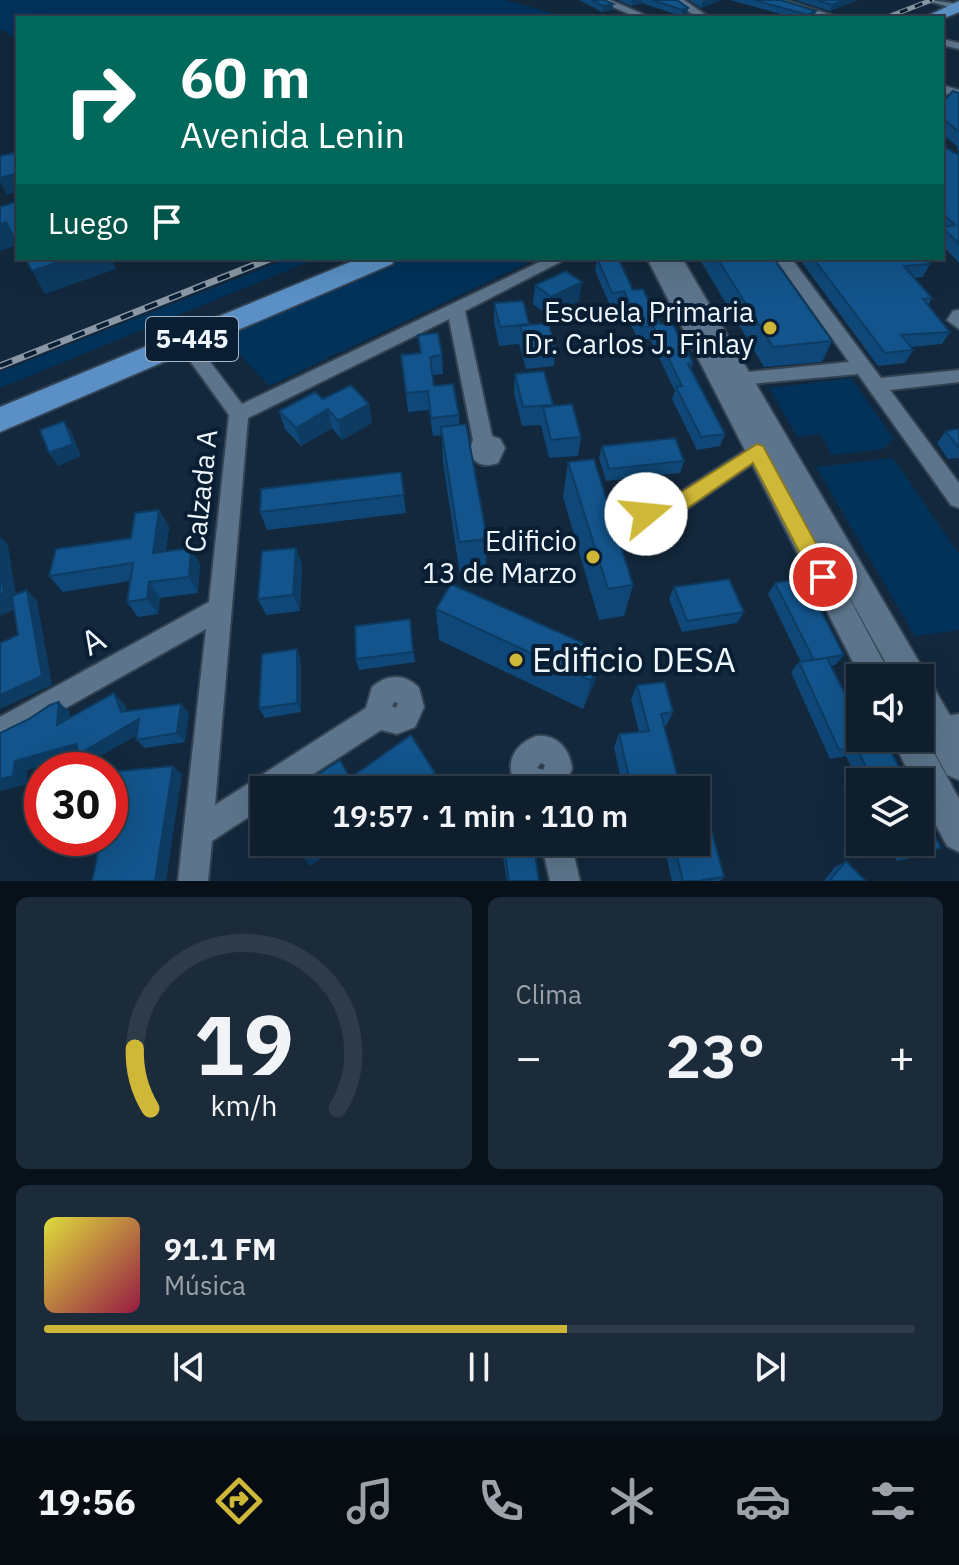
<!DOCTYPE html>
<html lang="es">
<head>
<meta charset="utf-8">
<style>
	body { margin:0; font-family:"IBM Plex Sans",sans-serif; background:#1c2b39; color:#f1f3f6; height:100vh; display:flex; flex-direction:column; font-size:30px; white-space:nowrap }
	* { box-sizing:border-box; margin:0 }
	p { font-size:26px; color:#9ba2aa }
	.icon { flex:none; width:44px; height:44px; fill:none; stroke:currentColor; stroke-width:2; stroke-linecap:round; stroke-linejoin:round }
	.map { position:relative; height:881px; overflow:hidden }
	.drawer { display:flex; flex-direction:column; gap:16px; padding:16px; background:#081019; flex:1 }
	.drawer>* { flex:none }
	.banner { position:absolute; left:16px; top:16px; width:928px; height:244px; border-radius:0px; box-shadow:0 8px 32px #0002,0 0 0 2px #2e3c49; background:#00695c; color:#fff; overflow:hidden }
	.controls { position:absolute; left:846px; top:664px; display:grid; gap:16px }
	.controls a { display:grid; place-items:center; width:88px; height:88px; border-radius:0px; background:#0e1e2d; box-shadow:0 8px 32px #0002,0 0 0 2px #2e3c49; font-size:40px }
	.speed { position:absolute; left:24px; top:752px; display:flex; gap:16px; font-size:40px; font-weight:700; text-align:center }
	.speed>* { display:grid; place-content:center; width:104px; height:104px; border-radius:50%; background:#0e1e2d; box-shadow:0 8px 32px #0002,0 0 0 2px #2e3c49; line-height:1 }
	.speed .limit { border:12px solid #d22; background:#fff; color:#111 }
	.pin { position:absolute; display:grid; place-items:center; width:68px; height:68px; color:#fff; margin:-34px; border:4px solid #fff; border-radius:50%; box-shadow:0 2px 8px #0007 }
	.me { position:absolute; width:88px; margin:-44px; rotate:73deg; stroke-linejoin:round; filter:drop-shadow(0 0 6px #0008) }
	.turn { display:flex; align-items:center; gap:28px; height:168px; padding:0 32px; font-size:36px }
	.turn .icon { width:104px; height:104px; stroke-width:2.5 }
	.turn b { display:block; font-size:56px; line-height:68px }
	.then { display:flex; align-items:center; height:76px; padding:0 32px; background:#0003; gap:16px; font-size:30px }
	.big { font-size:60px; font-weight:600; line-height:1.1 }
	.drawer .tile { flex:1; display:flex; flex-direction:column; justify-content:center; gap:12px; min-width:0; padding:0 28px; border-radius:12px; background:#1c2b39 }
	.drawer .dial { align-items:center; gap:0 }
	.dial svg { height:208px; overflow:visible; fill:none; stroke:#2e3c49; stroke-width:7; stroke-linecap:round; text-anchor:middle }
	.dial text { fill:#f1f3f6; stroke:none }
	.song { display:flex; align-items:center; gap:24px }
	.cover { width:96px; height:96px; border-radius:12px; background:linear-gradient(135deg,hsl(60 70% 55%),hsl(340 70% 35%)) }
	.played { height:8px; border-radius:4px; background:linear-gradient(90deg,#cfb837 60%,#2e3c49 60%) }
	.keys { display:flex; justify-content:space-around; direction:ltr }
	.heat { display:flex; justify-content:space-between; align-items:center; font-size:44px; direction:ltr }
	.drawer .tiles { flex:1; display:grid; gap:16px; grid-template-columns:1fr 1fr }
	.tile:last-child { grid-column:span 2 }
	.trip { position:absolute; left:250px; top:776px; width:460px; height:80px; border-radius:0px; background:#0e1e2d; box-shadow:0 8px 32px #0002,0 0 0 2px #2e3c49; font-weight:600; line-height:80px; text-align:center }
	.menu { display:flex; height:128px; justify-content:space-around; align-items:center; background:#060c12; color:#9ba2aa }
	.menu .icon { width:56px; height:56px }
	.menu .active { color:#cfb837 }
	.menu b { font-size:36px; color:#f1f3f6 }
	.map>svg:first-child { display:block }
	.green { fill:#00325a }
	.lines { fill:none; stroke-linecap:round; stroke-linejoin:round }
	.minor-casing { stroke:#344352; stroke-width:4 }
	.tertiary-casing { stroke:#344352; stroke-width:4 }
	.trunk-casing { stroke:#344352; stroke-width:4 }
	.minor { fill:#5d758c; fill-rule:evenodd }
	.tertiary { fill:#5d758c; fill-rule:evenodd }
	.trunk { fill:#5a90c5; fill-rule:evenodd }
	.rail-far1-casing { stroke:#8a98a5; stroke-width:5 }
	.rail-casing { stroke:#8a98a5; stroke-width:7 }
	.rail-far1 { stroke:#091e32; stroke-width:3; stroke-dasharray:8; stroke-linecap:butt }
	.rail { stroke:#091e32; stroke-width:4; stroke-dasharray:13; stroke-linecap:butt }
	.wall { fill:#0f4878 }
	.shaded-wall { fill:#0d3b61 }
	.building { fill:#12548b; stroke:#0d3b61; stroke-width:2 }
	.route { fill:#cfb837; stroke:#877824; stroke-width:2 }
	.poi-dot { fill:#cfb837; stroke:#091e32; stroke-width:3 }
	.labels { text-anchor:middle; stroke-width:8; stroke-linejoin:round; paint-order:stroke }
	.shield { fill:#091e32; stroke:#a9b5c1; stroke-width:2 }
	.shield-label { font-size:26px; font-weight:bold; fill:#eef6fe }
	.poi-label { font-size:28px; fill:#eef6fe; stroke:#091e32; text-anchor:end }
	.street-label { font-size:28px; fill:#eef6fe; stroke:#091e32 }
	.near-street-label { font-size:34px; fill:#eef6fe; stroke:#091e32 }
	.near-poi-label { font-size:34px; fill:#eef6fe; stroke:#091e32; text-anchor:start }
</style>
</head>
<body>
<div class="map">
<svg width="959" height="881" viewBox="0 0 959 881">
	<rect width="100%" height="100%" fill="#13283c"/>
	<g class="green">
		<path d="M0 0H505L570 18H18V39L0 29Z"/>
		<path d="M289 258H318L0 388V372Z"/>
		<path d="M405 258H538L269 386 223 336Z"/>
		<path d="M851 378 894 439 883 449 832 455 820 434 798 437 769 388Z"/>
		<path d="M893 458 959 554V630L915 636 816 467Z"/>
	</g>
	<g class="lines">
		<g class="minor-casing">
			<g id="minor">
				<path d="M597 0H610L652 18H638Z"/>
				<path d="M672 0H684L710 18H698Z"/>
				<path d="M770 0H785L834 16 825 18Z"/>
				<path d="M930 0 959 4V10L932 2Z"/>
				<path d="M942 39 959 43V49L942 45Z"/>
				<path d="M942 85 959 90V98L942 92Z"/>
				<path d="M548 258H568L465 311 492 436 500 439 505 448 498 463C485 467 476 466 469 452L473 440 449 319 248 418 215 805 366 708 372 687C387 674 405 673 419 688L424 707 415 727 397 734 381 730 289 790H264V807L212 841 208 881H178L206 629 0 745V717L209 602 229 415 170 333 167 329 170 325H182L242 404ZM394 702 398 703 396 708 392 706Z"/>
				<path d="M775 258H791L881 378 959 370V382L890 390 959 483V508L951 505 858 374 728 386 721 385 719 380 721 375 728 374 849 362Z"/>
				<path d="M959 310V329L947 320 953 311Z"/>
				<path d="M757 443 764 446 767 451 764 456 678 515 672 533 657 538 641 531 635 518 642 503 656 498 666 501Z"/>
				<path d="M959 714V740L920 746 910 743 909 738H920V720Z"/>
				<path d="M536 736C557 734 570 749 572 769L563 790H519C503 767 511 746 536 736ZM541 763 545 765 543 770 537 768Z"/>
				<path d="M541 842H571L580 881H550Z"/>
			</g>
		</g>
		<g class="tertiary-casing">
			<g id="tertiary">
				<path d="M647 258H682L922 667 925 681 931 683 959 731V780L947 775 920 725V678H894L828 558 892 678H861Z"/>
				<path d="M920 727 959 799V852L947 846 920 795V782H913L892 738H920Z"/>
			</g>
		</g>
		<g class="trunk-casing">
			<g id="trunk">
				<path d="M959 1V12L942 19 923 18Z"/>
				<path d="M360 258H396L392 264 0 432V407Z"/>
			</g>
		</g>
		<use href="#minor" class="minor"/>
		<use href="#tertiary" class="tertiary"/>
		<use href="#trunk" class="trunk"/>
		<g class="rail-far1-casing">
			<path id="rail-far1" d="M885 18 932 0"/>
		</g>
		<g class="rail-casing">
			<path id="rail" d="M0 366 272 258"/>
		</g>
		<use href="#rail-far1" class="rail-far1"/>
		<use href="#rail" class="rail"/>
	</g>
	<g class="wall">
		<path d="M579 0H604L613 4 612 10 602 12Z"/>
		<path d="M618 0H677L687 14 681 16 642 3 631 6Z"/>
		<path d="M689 0H721L701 8Z"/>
		<path d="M730 0H781L816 11 813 18H795Z"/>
		<path d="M795 0H858L830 11Z"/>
		<path d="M959 93V155L958 153 959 151 957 150 958 147 942 134V103Z"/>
		<path d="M942 144 946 148 959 155V263L942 245Z"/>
		<path d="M597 258 633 290 693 363 691 369 725 434 720 446 697 450 672 399 675 391 650 339 638 340 622 304 610 305 595 271Z"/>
		<path d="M699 258H773L832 341 822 362 764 367Z"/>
		<path d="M802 258H924L930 264 923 277 914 278 932 298 928 305 950 332 942 344 910 347 913 350 905 363 878 366 801 261Z"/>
		<path d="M535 285 579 301 549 316 533 304Z"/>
		<path d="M494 303 529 324 556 347 554 366 526 369 519 344 499 346 494 322Z"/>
		<path d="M418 335 442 355 443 374 432 375 434 386 459 415V425L487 539 486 572 460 575 443 462 442 435 433 436 429 410 408 412 401 355 420 353Z"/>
		<path d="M515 374 581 437 578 456 549 458 541 425 522 426 514 393Z"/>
		<path d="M323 399 369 404 372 423 342 440 332 428 301 446 285 429 279 411Z"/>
		<path d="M959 429V458L948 459 937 443 946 431Z"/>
		<path d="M602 446 684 461 680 473 606 481 599 458Z"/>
		<path d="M568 462 633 585 624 616 599 620 563 497Z"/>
		<path d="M401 472 406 513 267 530 260 512Z"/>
		<path d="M159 510 169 527 166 551 200 564 198 593 160 598 158 614 138 617 127 602 130 581 63 592 49 576 131 538Z"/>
		<path d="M296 548 302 565 300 611 266 615 258 599Z"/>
		<path d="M775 583 844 655 835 665 831 666 870 745 907 782H860V784L846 756 830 759 791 672 799 662H801L768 594Z"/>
		<path d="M674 587 744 612 737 623 682 632 669 599Z"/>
		<path d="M436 609 595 681 583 709 439 640Z"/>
		<path d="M410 619 415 662 359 670 356 659Z"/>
		<path d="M297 649 301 660V712L265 718 259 708Z"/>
		<path d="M637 685 673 712 666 726H664L681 790H623L614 747 619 734 639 732 631 699Z"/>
		<path d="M124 703 127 711 181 704 189 713 185 742 145 748 136 740 137 735 90 762 80 754 27 770 26 784 0 791 70 712 69 718Z"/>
		<path d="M173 766 182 774 99 847 85 848 73 842Z"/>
		<path d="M466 842H533L539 881H507L501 845 467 850Z"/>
		<path d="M663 842H696L724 877 720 881H672Z"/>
		<path d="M888 842H920L941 848 928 854 897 861Z"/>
		<path d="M846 861 866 881H824L835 867Z"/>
	</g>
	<g class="shaded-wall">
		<path d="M632 0H642V3L631 6Z"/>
		<path d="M707 0H721L701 8 702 2Z"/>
		<path d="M845 0H858L830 11 832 5Z"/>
		<path d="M613 4 612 10 602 12 603 6Z"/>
		<path d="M688 8 687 14 681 16 682 10Z"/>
		<path d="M816 11 814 18H807L808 15Z"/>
		<path d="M18 173V192L7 195 0 182V178Z"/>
		<path d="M6 222 18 245 0 251V224Z"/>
		<path d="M70 258H111L116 269 45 294 32 271Z"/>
		<path d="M582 282 579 301 549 316 551 297Z"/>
		<path d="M369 404 372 423 342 440 338 421Z"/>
		<path d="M328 409 332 428 301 446 296 428Z"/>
		<path d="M64 421 72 433 81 456 58 466 49 453Z"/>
		<path d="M159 510 169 527 163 569 153 553Z"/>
		<path d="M0 536 8 545 18 608 0 616Z"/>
		<path d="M191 548 200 564 198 593 189 577Z"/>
		<path d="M296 548 302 565 300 611 293 595Z"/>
		<path d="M149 582 160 598 158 614 147 599Z"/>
		<path d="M27 590 37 600 52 685 0 709V695L42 676Z"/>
		<path d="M297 649 301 660V712L297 703Z"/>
		<path d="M603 652 595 681 583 709 591 681Z"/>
		<path d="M114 693 124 703 130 722 121 712Z"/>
		<path d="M59 702 70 712 68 734 57 725Z"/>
		<path d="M181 704 189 713 185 742 177 733Z"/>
		<path d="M139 719 148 729 90 762 80 754 27 770 26 784 0 791V779L15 761Z"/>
		<path d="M173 766 182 774 166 881H155Z"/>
		<path d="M435 773 437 785 430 790H411Z"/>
		<path d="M324 842H344L310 866 303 857Z"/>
	</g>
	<g class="building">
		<path d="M592 0H604L613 4 603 6Z"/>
		<path d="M652 0H677L688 8 682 10Z"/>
		<path d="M754 0H781L816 11 808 15Z"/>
		<path d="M816 0H845L832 5Z"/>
		<path d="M953 91 959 93V132L942 118V103Z"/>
		<path d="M942 144H945L946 148 959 155V244L942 227 955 225 942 213Z"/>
		<path d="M13 153 18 160V173L0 178V156Z"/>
		<path d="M18 201V245L6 222 0 224V207Z"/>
		<path d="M25 258H70L32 271Z"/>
		<path d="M597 258H618L633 290 643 289 660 324 672 323 693 363 688 364 725 434 701 437 676 387 682 386 653 326 641 327 624 291 612 293Z"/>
		<path d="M717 258H773L832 341 773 347Z"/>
		<path d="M813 258H924L930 264 904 266 932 298 923 299 950 332 901 335 913 350 885 353Z"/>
		<path d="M566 271 582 282 551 297 535 285Z"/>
		<path d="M523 301 529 324 500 327 494 303Z"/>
		<path d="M548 323 556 347 528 350 520 326Z"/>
		<path d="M438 333 442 355 430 357 434 386 453 384 459 415 431 418 428 391 406 393 401 355 421 353 418 335Z"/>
		<path d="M544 371 553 405 523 407 515 374Z"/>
		<path d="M351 385 369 404 338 421 328 409 296 428 279 411 315 392 323 399Z"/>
		<path d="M572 404 581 437 551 440 543 407Z"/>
		<path d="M64 421 73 444 49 453 40 430Z"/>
		<path d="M466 424 487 539 459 542 441 427Z"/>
		<path d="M959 429V447H958L946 431Z"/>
		<path d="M675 438 684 461 609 469 602 446Z"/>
		<path d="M594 459 633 585 608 589 568 462Z"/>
		<path d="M401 472 404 495 260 512 261 489Z"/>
		<path d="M159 510 153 553 191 548 189 577 149 582 147 599 127 602 133 563 49 576 56 549 131 538 135 513Z"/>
		<path d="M296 548 293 595 258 599 262 551Z"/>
		<path d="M0 570 4 593 0 595Z"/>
		<path d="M804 578 844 655 814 660 775 583Z"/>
		<path d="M729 579 744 612 687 621 674 587Z"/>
		<path d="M451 584 603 652 591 681 436 609Z"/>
		<path d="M27 590 42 676 0 695V643L18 635 12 596Z"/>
		<path d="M410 619 413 652 356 659 355 626Z"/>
		<path d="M297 649V703L259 708 262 654Z"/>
		<path d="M827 658 860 724V738H867L870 745 886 742 907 782H874L856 747 839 750 799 662Z"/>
		<path d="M665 682 673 712 661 714 681 790H632L619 734 649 731 637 685Z"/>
		<path d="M114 693 121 712 181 704 177 733 136 740 139 719 79 754 76 744 15 761 13 776 0 779V733L29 719 50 705 59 702 57 725Z"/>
		<path d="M411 735 435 773 411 790H294L340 760 350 778Z"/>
		<path d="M173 766 155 881H92L101 839 73 842 74 838H110V772Z"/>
		<path d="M702 795 724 877 703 880 704 881H683L673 842H696V796Z"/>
		<path d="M920 808 941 848 910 854 904 842H920Z"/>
		<path d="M296 842H324L303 857Z"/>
		<path d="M503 842H533L539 881H509Z"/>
		<path d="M846 861 866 881H829Z"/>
	</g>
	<path class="route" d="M757 444 763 446 831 571 834 577 831 584 823 586 816 584 753 463 673 518 666 520 657 517 646 522 639 519 636 514 639 508 656 500 664 503Z"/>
	<g class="poi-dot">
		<circle cx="770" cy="328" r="8"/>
		<circle cx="593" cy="557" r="8"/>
		<circle cx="516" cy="660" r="8"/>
	</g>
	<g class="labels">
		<rect class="shield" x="146" y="317" width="92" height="44" rx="6"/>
		<g class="shield-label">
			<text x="192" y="348">5-445</text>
		</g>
		<g class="poi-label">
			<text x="754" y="322">Escuela Primaria<tspan x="754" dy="32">Dr. Carlos J. Finlay</tspan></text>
			<text x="577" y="551">Edificio<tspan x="577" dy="32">13 de Marzo</tspan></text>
		</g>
		<g class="street-label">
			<text transform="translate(201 491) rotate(-84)" y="10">Calzada A</text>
		</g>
		<g class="near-street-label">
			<text transform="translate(93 641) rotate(-29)" y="12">A</text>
		</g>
		<g class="near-poi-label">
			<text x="532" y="672">Edificio DESA</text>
		</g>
	</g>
</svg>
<div class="controls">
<a><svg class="icon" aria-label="sound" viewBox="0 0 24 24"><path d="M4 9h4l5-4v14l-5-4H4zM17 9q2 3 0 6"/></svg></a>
<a><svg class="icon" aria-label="layers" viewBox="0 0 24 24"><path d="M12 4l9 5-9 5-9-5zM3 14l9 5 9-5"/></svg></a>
</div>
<div class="speed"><div class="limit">30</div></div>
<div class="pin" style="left:823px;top:577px;background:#d93025"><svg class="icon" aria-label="arrive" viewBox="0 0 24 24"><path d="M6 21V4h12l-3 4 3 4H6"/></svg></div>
<svg class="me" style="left:646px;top:514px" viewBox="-20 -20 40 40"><circle r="19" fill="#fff"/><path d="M0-13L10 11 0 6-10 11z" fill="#cfb837"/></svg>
<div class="trip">19:57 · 1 min · 110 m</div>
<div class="banner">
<div class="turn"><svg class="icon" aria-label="right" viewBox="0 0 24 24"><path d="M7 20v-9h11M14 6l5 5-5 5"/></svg><div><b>60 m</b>Avenida Lenin</div></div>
<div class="then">Luego<svg class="icon" aria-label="arrive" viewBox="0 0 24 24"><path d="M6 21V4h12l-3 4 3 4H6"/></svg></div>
</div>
</div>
<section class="drawer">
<div class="tiles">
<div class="tile dial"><svg viewBox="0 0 100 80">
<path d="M14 69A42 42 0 1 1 86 69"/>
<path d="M14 69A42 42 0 0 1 8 46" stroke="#cfb837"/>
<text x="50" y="56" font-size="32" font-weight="700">19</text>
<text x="50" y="72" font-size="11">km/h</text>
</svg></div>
<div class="tile"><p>Clima</p>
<div class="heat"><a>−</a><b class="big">23°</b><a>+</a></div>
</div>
<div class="tile">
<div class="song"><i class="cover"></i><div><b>91.1 FM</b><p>Música</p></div></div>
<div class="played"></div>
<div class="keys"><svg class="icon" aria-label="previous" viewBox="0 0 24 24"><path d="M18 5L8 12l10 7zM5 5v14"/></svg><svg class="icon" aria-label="pause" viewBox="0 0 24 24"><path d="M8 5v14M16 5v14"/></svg><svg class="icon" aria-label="next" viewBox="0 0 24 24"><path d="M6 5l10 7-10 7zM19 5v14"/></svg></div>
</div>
</div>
</section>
<nav class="menu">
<b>19:56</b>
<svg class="icon active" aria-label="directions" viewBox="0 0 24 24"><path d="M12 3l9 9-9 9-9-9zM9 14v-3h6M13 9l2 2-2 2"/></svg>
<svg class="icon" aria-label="music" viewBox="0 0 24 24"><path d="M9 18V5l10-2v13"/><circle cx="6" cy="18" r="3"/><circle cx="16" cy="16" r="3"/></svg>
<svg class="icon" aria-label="phone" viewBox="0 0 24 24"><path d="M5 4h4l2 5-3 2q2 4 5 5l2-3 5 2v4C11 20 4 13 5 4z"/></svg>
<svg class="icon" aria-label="climate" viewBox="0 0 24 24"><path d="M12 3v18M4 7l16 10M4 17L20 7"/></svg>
<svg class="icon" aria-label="car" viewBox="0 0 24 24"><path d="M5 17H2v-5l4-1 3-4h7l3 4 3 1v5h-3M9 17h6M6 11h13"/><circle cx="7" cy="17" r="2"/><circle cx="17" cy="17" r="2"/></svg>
<svg class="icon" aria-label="filters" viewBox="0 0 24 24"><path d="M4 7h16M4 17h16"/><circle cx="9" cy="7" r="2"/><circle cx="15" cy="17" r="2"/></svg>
</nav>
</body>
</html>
